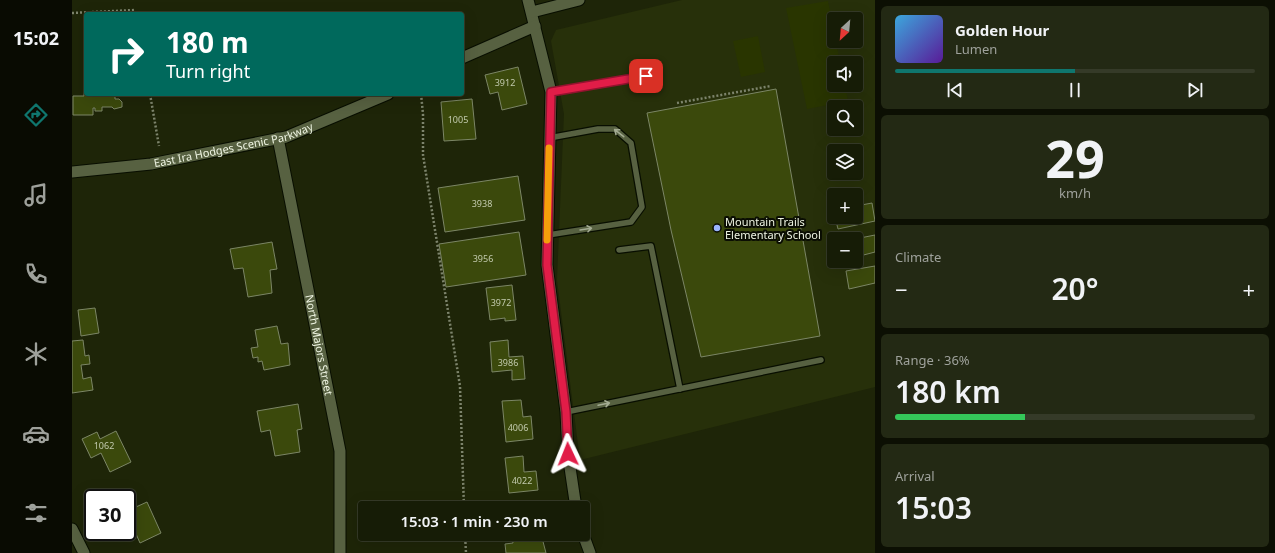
<!DOCTYPE html>
<html lang="en">
<head>
<meta charset="utf-8">
<style>
	body { margin:0; font-family:"Noto Sans",sans-serif; background:#232914; color:#f1f3f6; height:100vh; display:flex; flex-direction:column; font-size:15px; white-space:nowrap }
	* { box-sizing:border-box; margin:0 }
	p { font-size:13px; color:#9ea19b }
	.icon { flex:none; width:22px; height:22px; fill:none; stroke:currentColor; stroke-width:2; stroke-linecap:round; stroke-linejoin:round }
	.map { position:relative; flex:1; overflow:hidden }
	.drawer { display:flex; flex-direction:column; gap:6px; padding:6px; background:#0c0f03; width:400px }
	.drawer>* { flex:none }
	.top-card { position:absolute; left:12px; top:12px; width:380px; height:84px; border-radius:4px; box-shadow:0 4px 16px #0002,0 0 0 1px #353a28; background:#00695c; color:#fff; overflow:hidden }
	.needle { width:26px; rotate:206deg }
	.buttons { position:absolute; left:755px; top:12px; display:grid; gap:8px }
	.buttons a { display:grid; place-items:center; width:36px; height:36px; border-radius:4px; background:#161c06; box-shadow:0 4px 16px #0002,0 0 0 1px #353a28; font-size:20px }
	.speed { position:absolute; left:12px; top:489px; display:flex; gap:8px; font-size:20px; font-weight:700; text-align:center }
	.speed>* { display:grid; place-content:center; width:52px; height:52px; border-radius:50%; background:#161c06; box-shadow:0 4px 16px #0002,0 0 0 1px #353a28; line-height:1 }
	.speed .limit { border:2px solid #111; border-radius:6px; background:#fff; color:#111 }
	.pin { position:absolute; display:grid; place-items:center; width:34px; height:34px; color:#fff; margin:-17px; border-radius:8px; box-shadow:0 2px 6px #0006 }
	.me { position:absolute; width:44px; margin:-22px; rotate:358deg; stroke-linejoin:round; filter:drop-shadow(0 0 3px #0008) }
	.turn { display:flex; align-items:center; gap:14px; height:84px; padding:0 16px; font-size:18px }
	.turn .icon { width:52px; height:52px; stroke-width:2.5 }
	.turn b { display:block; font-size:28px; line-height:34px }
	.big { font-size:30px; font-weight:600; line-height:1.1 }
	.drawer .widget { flex:1; display:flex; flex-direction:column; justify-content:center; gap:6px; min-width:0; padding:0 14px; border-radius:6px; background:#232914 }
	.drawer .dial { align-items:center; gap:0 }
	.dial b { font-size:52px; line-height:1 }
	.song { display:flex; align-items:center; gap:12px }
	.cover { width:48px; height:48px; border-radius:6px; background:linear-gradient(135deg,hsl(200 70% 55%),hsl(270 70% 35%)) }
	.played { height:4px; border-radius:2px; background:linear-gradient(90deg,#0f766e 50%,#353a28 50%) }
	.keys { display:flex; justify-content:space-around; direction:ltr }
	.heat { display:flex; justify-content:space-between; align-items:center; font-size:22px; direction:ltr }
	.charge { height:6px; border-radius:3px; background:linear-gradient(90deg,#34c759 36%,#353a28 0) }
	.trip { position:absolute; left:286px; top:501px; width:232px; height:40px; border-radius:4px; background:#161c06; box-shadow:0 4px 16px #0002,0 0 0 1px #353a28; font-weight:600; line-height:40px; text-align:center }
	main { display:flex; flex:1; min-height:0 }
	.dock { display:flex; flex-direction:column; width:72px; justify-content:space-around; align-items:center; background:#090b02; color:#9ea19b }
	.dock .icon { width:28px; height:28px }
	.dock .active { color:#0f766e }
	.dock b { font-size:18px; color:#f1f3f6 }
	.map>svg:first-child { display:block }
	.built { fill:#27300a; fill-rule:evenodd }
	.green { fill:#293500 }
	.building { fill:#3b490c; stroke:#7c8666 }
	.lines { fill:none; stroke-linecap:round; stroke-linejoin:round }
	.service-casing { stroke:#080e00; stroke-width:8 }
	.minor-casing { stroke:#080e00; stroke-width:13 }
	.path { stroke:#7d846c; stroke-width:2.5; stroke-dasharray:2 2; stroke-linecap:butt }
	.service { stroke:#576141; stroke-width:5.5 }
	.minor { stroke:#576141; stroke-width:11 }
	.oneway { stroke:#a3ab92 }
	.route-casing { stroke:#92132f; stroke-width:10 }
	.route { stroke:#e11d48; stroke-width:7 }
	.slow { stroke:#f59e0b; stroke-width:7 }
	.poi-dot { fill:#9ab5fd; stroke:#0a0d03; stroke-width:1.5 }
	.labels { text-anchor:middle; stroke-width:4; stroke-linejoin:round; paint-order:stroke }
	.number-label { font-size:9px; fill:#c2caad }
	.street-label { font-size:11px; fill:#eff5e3; stroke:#0a0d03 }
	.poi-label { font-size:11px; fill:#eff5e3; stroke:#0a0d03; text-anchor:start }
</style>
</head>
<body>
<main>
<nav class="dock">
<b>15:02</b>
<svg class="icon active" aria-label="directions" viewBox="0 0 24 24"><path d="M12 3l9 9-9 9-9-9zM9 14v-3h6M13 9l2 2-2 2"/></svg>
<svg class="icon" aria-label="music" viewBox="0 0 24 24"><path d="M9 18V5l10-2v13"/><circle cx="6" cy="18" r="3"/><circle cx="16" cy="16" r="3"/></svg>
<svg class="icon" aria-label="phone" viewBox="0 0 24 24"><path d="M5 4h4l2 5-3 2q2 4 5 5l2-3 5 2v4C11 20 4 13 5 4z"/></svg>
<svg class="icon" aria-label="climate" viewBox="0 0 24 24"><path d="M12 3v18M4 7l16 10M4 17L20 7"/></svg>
<svg class="icon" aria-label="car" viewBox="0 0 24 24"><path d="M5 17H2v-5l4-1 3-4h7l3 4 3 1v5h-3M9 17h6M6 11h13"/><circle cx="7" cy="17" r="2"/><circle cx="17" cy="17" r="2"/></svg>
<svg class="icon" aria-label="filters" viewBox="0 0 24 24"><path d="M4 7h16M4 17h16"/><circle cx="9" cy="7" r="2"/><circle cx="15" cy="17" r="2"/></svg>
</nav>
<div class="map">
<svg width="803" height="553" viewBox="0 0 803 553">
	<rect width="100%" height="100%" fill="#1e2508"/>
	<path class="built" d="M610 0H803V387L508 460 485 280 492 114 479 41 484 30ZM762 19H784V41H762ZM762 63H784V85H762ZM762 107H784V129H762ZM762 151H784V173H762ZM762 195H784V217H762ZM762 239H784V261H762Z"/>
	<g class="green">
		<path d="M756 1 762 32V41H764L768 63H762V85H773L776 101 735 109 714 8Z"/>
		<path d="M686 36 693 72 669 77 661 41Z"/>
	</g>
	<g class="building">
		<path d="M446 67 455 104 430 110 426 92 418 94 413 75Z"/>
		<path d="M12 78H14V94H43V99H47L50 102V107L42 109 40 107H30V111H23V108H21V115H1V96H12Z"/>
		<path d="M704 89 748 336 629 357 599 230 575 113Z"/>
		<path d="M400 99 404 139 372 141 369 102Z"/>
		<path d="M446 176 453 220 373 232 366 188Z"/>
		<path d="M800 203 803 221 766 229 763 217H784V206Z"/>
		<path d="M447 232 454 275 374 287 367 244Z"/>
		<path d="M803 235V252L784 257 783 239Z"/>
		<path d="M200 242 205 269 198 270 200 293 176 297 171 268 162 269 158 249Z"/>
		<path d="M803 266V283L777 289 774 271Z"/>
		<path d="M440 285 444 320 433 321V318L418 320 414 288Z"/>
		<path d="M23 308 27 333 9 336 6 310Z"/>
		<path d="M205 326 209 344 216 343 218 365 192 370 190 361 186 362V357L181 358 179 348 186 347 183 330Z"/>
		<path d="M11 340 13 356 17 355 18 364 9 365 11 379 19 377 21 390 0 393V341Z"/>
		<path d="M436 340 437 357 451 356 453 379 440 380V370L420 372 418 342Z"/>
		<path d="M449 400 451 417 459 416 461 439 434 442 430 401Z"/>
		<path d="M226 404 230 429 225 430 228 452 203 456 198 430 189 432 185 411Z"/>
		<path d="M44 431 59 462 38 472 29 453 19 458 10 439 25 432 28 439Z"/>
		<path d="M451 456 452 472 464 471 466 490 437 493 433 458Z"/>
		<path d="M75 502 89 533 68 543 61 527 55 530V511Z"/>
		<path d="M440 534H469L474 553H434L433 544 441 543Z"/>
	</g>
	<g class="lines">
		<g class="service-casing">
			<g id="service">
				<path d="M479 92 574 76"/>
				<path d="M476 235 559 222 570 207 559 143 543 129H526L477 138"/>
				<path d="M547 250 579 246 608 389"/>
				<path d="M494 412 749 360"/>
			</g>
		</g>
		<g class="minor-casing">
			<g id="minor">
				<path d="M456 0 479 92 475 265 494 412 496 454 504 508"/>
				<path d="M460 12 507 0"/>
				<path d="M390 58 463 26"/>
				<path id="s1" d="M206 138 268 451V553"/>
				<path id="s2" d="M0 172 79 164 214 137 316 94"/>
				<path d="M0 529 12 553"/>
				<path d="M511 534 518 553"/>
			</g>
		</g>
		<g class="path">
			<path d="M0 13 63 10V14"/>
			<path d="M78 94 87 146"/>
			<path d="M349 94 351 114V155L388 386 392 508"/>
			<path d="M605 103 699 86"/>
			<path d="M393 534 394 553"/>
		</g>
		<use href="#service" class="service"/>
		<use href="#minor" class="minor"/>
	</g>
	<defs><path id="oneway-shaft" d="M-6 0H5M1.5-3L5.5 0L1.5 3" fill="none" stroke-width="1.6" stroke-linecap="round" stroke-linejoin="round"/></defs>
	<g class="oneway">
		<use href="#oneway-shaft" transform="translate(547 133) rotate(-142)"/>
		<use href="#oneway-shaft" transform="translate(514 229) rotate(-9)"/>
		<use href="#oneway-shaft" transform="translate(532 404) rotate(-12)"/>
	</g>
	<g class="lines">
		<g class="route-casing">
			<path id="route" d="M496 454 494 412 475 265 479 92 574 76"/>
		</g>
		<use href="#route" class="route"/>
		<path class="slow" d="M475 240 477 148"/>
	</g>
	<circle class="poi-dot" cx="645" cy="228" r="4"/>
	<g class="labels">
		<g class="number-label">
			<text x="433" y="86">3912</text>
			<text x="386" y="123">1005</text>
			<text x="410" y="207">3938</text>
			<text x="411" y="262">3956</text>
			<text x="429" y="306">3972</text>
			<text x="436" y="366">3986</text>
			<text x="446" y="431">4006</text>
			<text x="32" y="449">1062</text>
			<text x="450" y="484">4022</text>
		</g>
		<g class="street-label">
			<text dy="4" stroke="none"><textPath href="#s2" startOffset="164">East Ira Hodges Scenic Parkway</textPath></text>
			<text dy="4" stroke="none"><textPath href="#s1" startOffset="211">North Majors Street</textPath></text>
		</g>
		<g class="poi-label">
			<text x="653" y="226">Mountain Trails<tspan x="653" dy="13">Elementary School</tspan></text>
		</g>
	</g>
</svg>
<div class="buttons">
<a><svg class="needle" viewBox="-14 -14 28 28"><path d="M0-13l5 13h-10z" fill="#e53935"/><path d="M0 13l5-13h-10z" fill="#9ea19b"/></svg></a>
<a><svg class="icon" aria-label="sound" viewBox="0 0 24 24"><path d="M4 9h4l5-4v14l-5-4H4zM17 9q2 3 0 6"/></svg></a>
<a><svg class="icon" aria-label="search" viewBox="0 0 24 24"><circle cx="10" cy="10" r="6"/><path d="M15 15l6 6"/></svg></a>
<a><svg class="icon" aria-label="layers" viewBox="0 0 24 24"><path d="M12 4l9 5-9 5-9-5zM3 14l9 5 9-5"/></svg></a>
<a>+</a>
<a>−</a>
</div>
<div class="speed"><div class="limit">30</div></div>
<div class="pin" style="left:574px;top:76px;background:#d93025"><svg class="icon" aria-label="arrive" viewBox="0 0 24 24"><path d="M6 21V4h12l-3 4 3 4H6"/></svg></div>
<svg class="me" style="left:496px;top:454px" viewBox="-20 -20 40 40"><path d="M0-17L14 15 0 8-14 15z" fill="#e11d48" stroke="#fff" stroke-width="4"/></svg>
<div class="trip">15:03 · 1 min · 230 m</div>
<div class="top-card">
<div class="turn"><svg class="icon" aria-label="right" viewBox="0 0 24 24"><path d="M7 20v-9h11M14 6l5 5-5 5"/></svg><div><b>180 m</b>Turn right</div></div>
</div>
</div>
<section class="drawer">
<div class="widget">
<div class="song"><i class="cover"></i><div><b>Golden Hour</b><p>Lumen</p></div></div>
<div class="played"></div>
<div class="keys"><svg class="icon" aria-label="previous" viewBox="0 0 24 24"><path d="M18 5L8 12l10 7zM5 5v14"/></svg><svg class="icon" aria-label="pause" viewBox="0 0 24 24"><path d="M8 5v14M16 5v14"/></svg><svg class="icon" aria-label="next" viewBox="0 0 24 24"><path d="M6 5l10 7-10 7zM19 5v14"/></svg></div>
</div>
<div class="widget dial"><b>29</b><p>km/h</p></div>
<div class="widget"><p>Climate</p>
<div class="heat"><a>−</a><b class="big">20°</b><a>+</a></div>
</div>
<div class="widget"><p>Range · 36%</p><b class="big">180 km</b><div class="charge"></div></div>
<div class="widget"><p>Arrival</p><b class="big">15:03</b></div>
</section>
</main>
</body>
</html>
